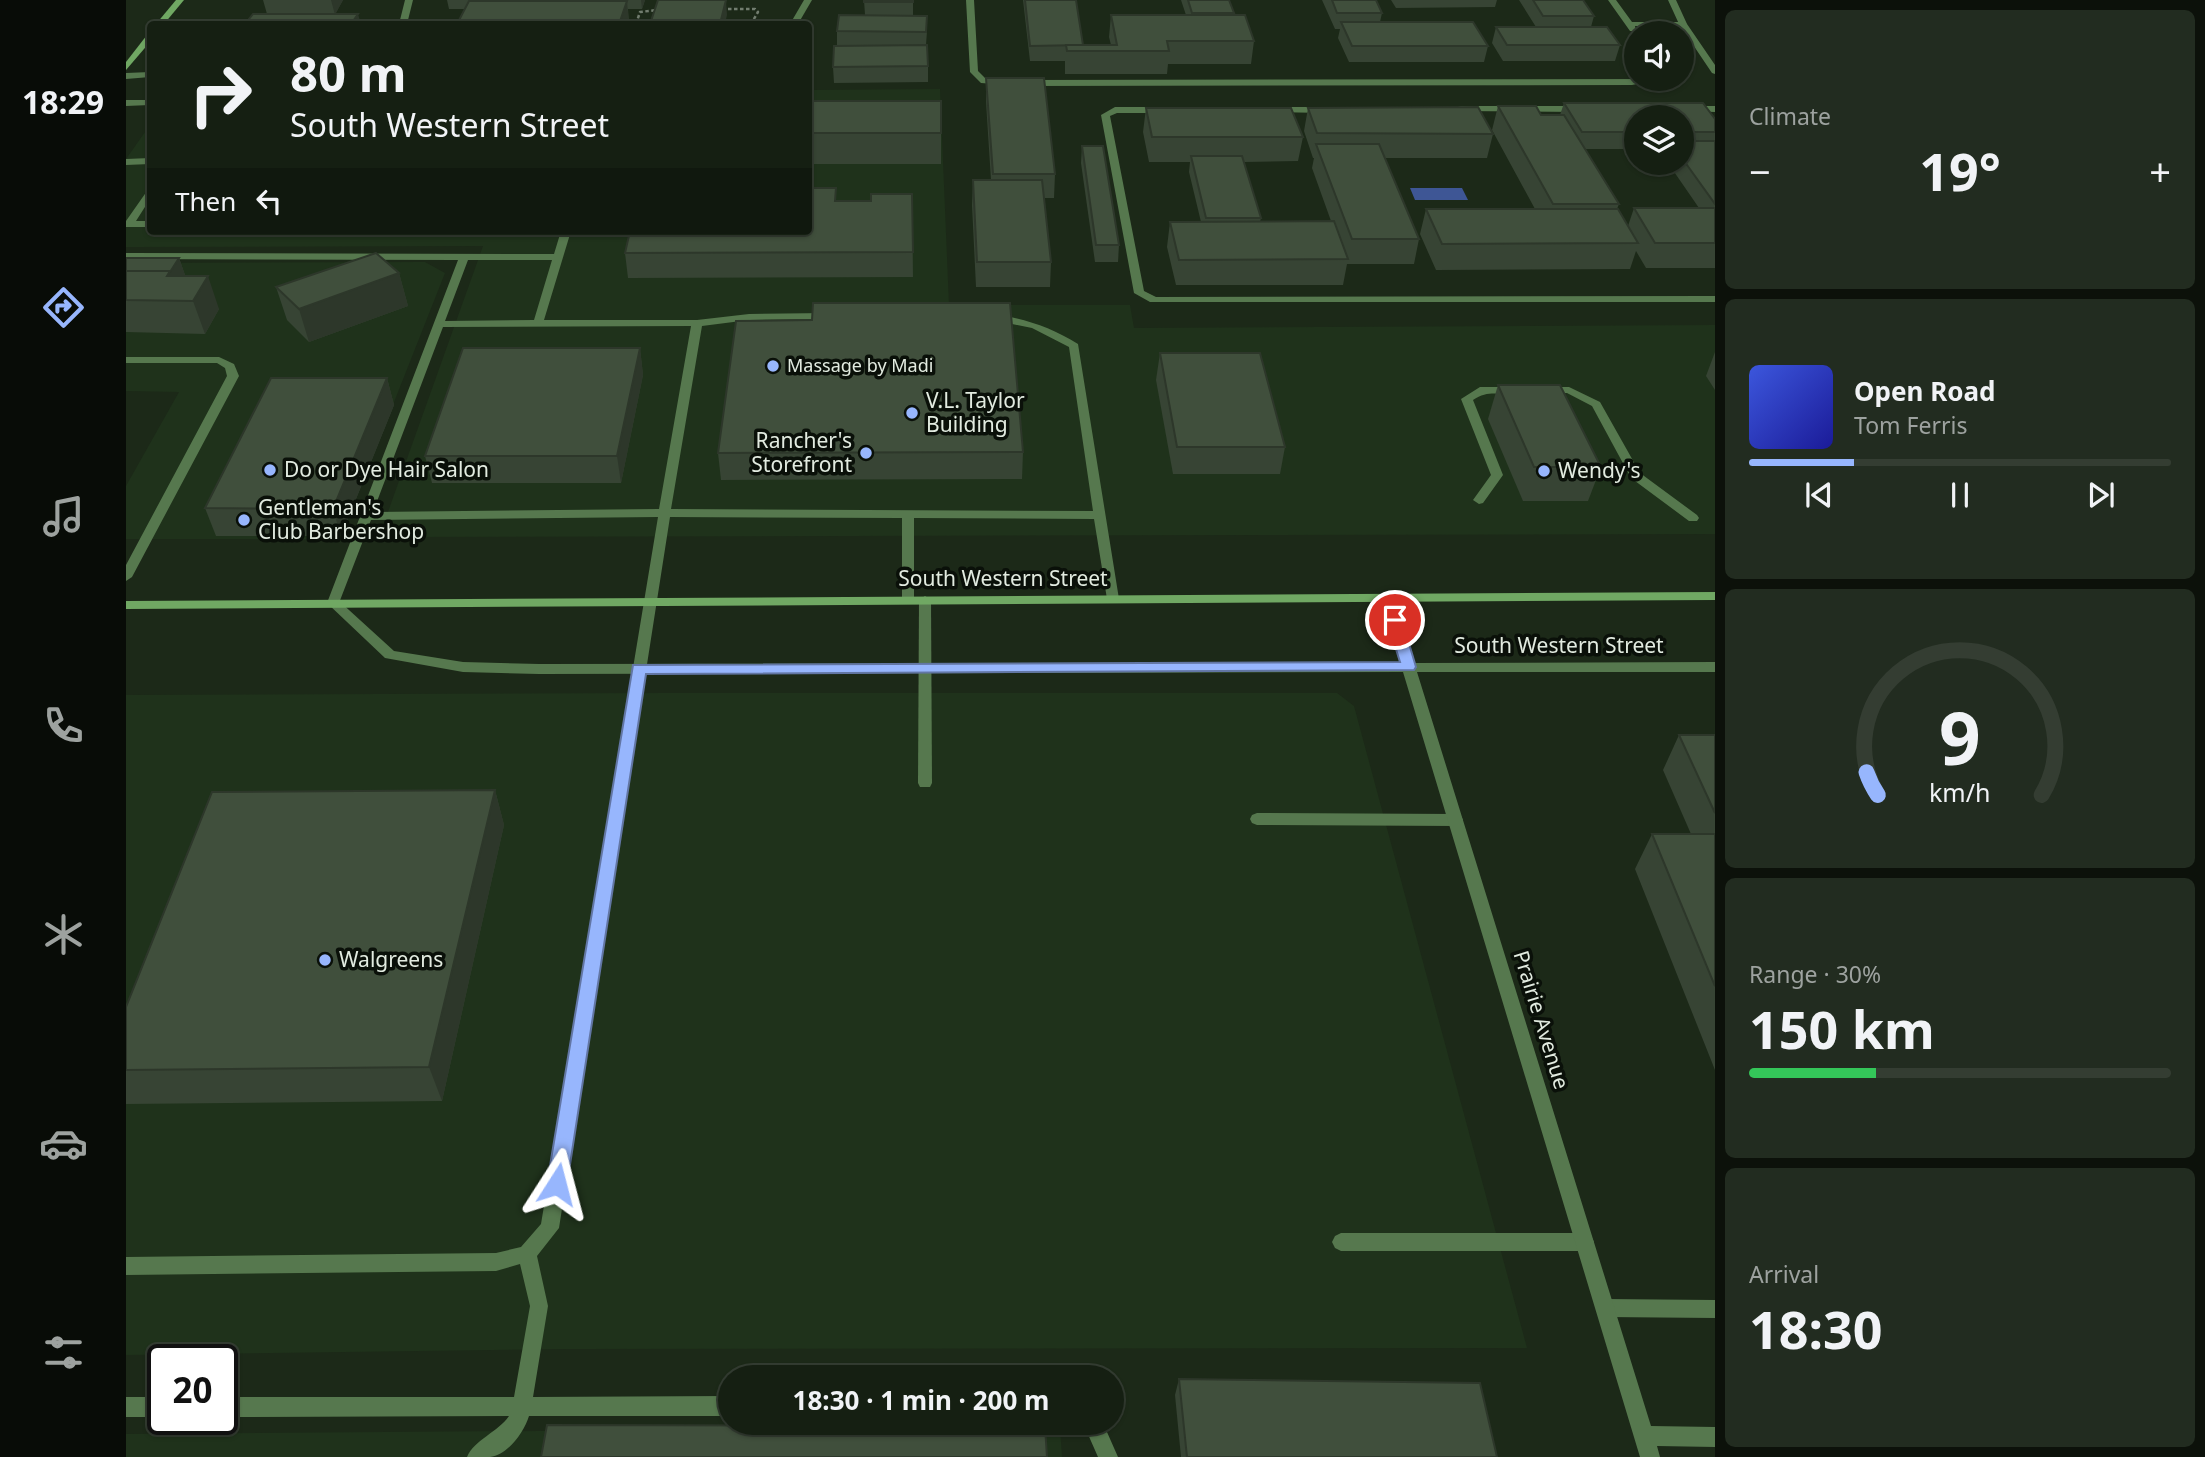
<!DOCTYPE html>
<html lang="en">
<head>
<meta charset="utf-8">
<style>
	body { margin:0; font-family:"Noto Sans",sans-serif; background:#222c20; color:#f1f3f6; height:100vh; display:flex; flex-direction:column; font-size:26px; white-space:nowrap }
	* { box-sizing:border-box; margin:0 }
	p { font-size:23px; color:#9da29f }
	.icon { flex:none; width:38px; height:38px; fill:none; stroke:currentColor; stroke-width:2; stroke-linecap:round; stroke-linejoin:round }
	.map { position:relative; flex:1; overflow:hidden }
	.sheet { display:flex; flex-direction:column; gap:10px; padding:10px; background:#0c110a; width:490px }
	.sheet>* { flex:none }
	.top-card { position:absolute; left:21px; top:21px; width:665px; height:214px; border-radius:7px; box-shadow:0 2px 5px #0004,0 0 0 2px #343d32; background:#151f12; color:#f1f3f6; overflow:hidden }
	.fabs { position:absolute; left:1498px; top:21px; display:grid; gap:14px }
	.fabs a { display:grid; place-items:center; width:70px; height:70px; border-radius:50%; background:#151f12; box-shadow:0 2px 5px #0004,0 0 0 2px #343d32; font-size:35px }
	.speed { position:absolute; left:21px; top:1344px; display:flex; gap:14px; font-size:35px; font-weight:700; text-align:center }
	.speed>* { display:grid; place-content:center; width:91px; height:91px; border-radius:50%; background:#151f12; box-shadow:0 2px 5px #0004,0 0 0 2px #343d32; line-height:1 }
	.speed .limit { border:4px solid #111; border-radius:10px; background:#fff; color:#111 }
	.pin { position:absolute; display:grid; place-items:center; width:60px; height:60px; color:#fff; margin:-30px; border:4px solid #fff; border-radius:50%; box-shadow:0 2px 7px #0007 }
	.me { position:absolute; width:77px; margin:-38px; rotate:9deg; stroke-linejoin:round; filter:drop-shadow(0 0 5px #0008) }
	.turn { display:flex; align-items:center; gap:24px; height:147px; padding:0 28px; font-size:32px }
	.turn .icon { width:91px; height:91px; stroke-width:2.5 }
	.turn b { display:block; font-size:49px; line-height:60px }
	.then { display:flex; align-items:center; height:66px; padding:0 28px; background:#0003; gap:14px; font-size:26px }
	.big { font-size:52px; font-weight:700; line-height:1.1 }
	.sheet .widget { flex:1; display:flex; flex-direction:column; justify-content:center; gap:10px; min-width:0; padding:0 24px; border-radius:10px; background:#222c20 }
	.sheet .dial { align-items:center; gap:0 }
	.dial svg { height:182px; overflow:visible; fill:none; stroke:#343d32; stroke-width:7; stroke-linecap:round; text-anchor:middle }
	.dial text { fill:#f1f3f6; stroke:none }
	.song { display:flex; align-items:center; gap:21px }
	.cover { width:84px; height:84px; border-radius:10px; background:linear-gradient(135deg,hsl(230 70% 55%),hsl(240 70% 35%)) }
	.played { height:7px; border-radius:4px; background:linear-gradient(90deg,#97b6fd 25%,#343d32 25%) }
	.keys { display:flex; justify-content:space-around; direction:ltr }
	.heat { display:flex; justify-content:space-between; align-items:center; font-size:38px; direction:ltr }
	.charge { height:10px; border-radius:5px; background:linear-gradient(90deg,#34c759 30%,#343d32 0) }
	.trip { position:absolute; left:592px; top:1365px; width:406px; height:70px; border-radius:35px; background:#151f12; box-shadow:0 2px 5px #0004,0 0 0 2px #343d32; font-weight:700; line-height:70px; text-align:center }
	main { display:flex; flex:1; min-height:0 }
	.tabs { display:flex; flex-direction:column; width:126px; justify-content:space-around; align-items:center; background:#080c07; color:#9da29f }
	.tabs .icon { width:49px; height:49px }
	.tabs .on { color:#97b6fd }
	.tabs b { font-size:32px; color:#f1f3f6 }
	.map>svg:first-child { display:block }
	.built { fill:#1f321b }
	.water { fill:#3e5695 }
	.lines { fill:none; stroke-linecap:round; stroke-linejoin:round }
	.path { stroke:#727d6f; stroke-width:2.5; stroke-dasharray:3.5 2.5; stroke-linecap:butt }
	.service { fill:#56784e; fill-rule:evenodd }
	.minor { fill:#56784e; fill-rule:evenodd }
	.secondary { fill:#70a863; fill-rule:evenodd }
	.wall { fill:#374434; fill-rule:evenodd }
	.shaded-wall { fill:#2d372a }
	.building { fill:#404f3c; stroke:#2d372a; stroke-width:2 }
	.route { fill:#97b6fd; stroke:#6276a4; stroke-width:2 }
	.poi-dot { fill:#97b6fd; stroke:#0a1009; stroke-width:2.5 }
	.labels { text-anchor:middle; stroke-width:7; stroke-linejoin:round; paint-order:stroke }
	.far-poi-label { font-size:18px; fill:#e2ebe0; stroke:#0a1009; text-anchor:start }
	.poi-label { font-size:21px; fill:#e2ebe0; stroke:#0a1009; text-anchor:start }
	.street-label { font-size:21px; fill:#e2ebe0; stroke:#0a1009 }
</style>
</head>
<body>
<main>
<nav class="tabs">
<b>18:29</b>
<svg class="icon on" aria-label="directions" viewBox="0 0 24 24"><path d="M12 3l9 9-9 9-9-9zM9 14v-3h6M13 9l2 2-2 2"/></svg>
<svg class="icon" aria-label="music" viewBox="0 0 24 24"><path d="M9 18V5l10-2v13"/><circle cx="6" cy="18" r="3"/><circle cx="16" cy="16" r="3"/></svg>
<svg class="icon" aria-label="phone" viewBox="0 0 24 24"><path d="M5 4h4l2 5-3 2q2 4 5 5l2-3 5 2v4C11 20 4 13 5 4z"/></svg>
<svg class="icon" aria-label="climate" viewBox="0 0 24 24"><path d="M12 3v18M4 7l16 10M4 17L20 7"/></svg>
<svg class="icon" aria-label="car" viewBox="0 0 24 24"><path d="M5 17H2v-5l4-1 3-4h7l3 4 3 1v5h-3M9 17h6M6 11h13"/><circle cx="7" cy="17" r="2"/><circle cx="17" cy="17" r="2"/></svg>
<svg class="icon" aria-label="filters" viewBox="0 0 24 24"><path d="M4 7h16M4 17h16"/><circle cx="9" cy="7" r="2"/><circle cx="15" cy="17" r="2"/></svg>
</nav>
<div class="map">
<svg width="1589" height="1457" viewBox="0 0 1589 1457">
	<rect width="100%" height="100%" fill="#1c2918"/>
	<g class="built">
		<path d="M814 89 823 305H1004L1008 328 1589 325V534L253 537 357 246 0 247V159L24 125V231H682L683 90Z"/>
		<path d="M299 262 319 273 214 539H0V486L53 392 0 391V263Z"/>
		<path d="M543 693H1211L1228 706 1401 1348 442 1349 0 1355V695Z"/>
		<path d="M934 1427 936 1457H0V1434Z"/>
	</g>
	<path class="water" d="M1284 188H1336L1342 200H1289Z"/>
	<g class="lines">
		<g class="path">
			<path d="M596 9H629L632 12 625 24"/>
			<path d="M510 24 514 12 531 10"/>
		</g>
		<g class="service">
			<path d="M279 0H287L281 24H273Z"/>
			<path d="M678 0H686L672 24H664Z"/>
			<path d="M840 0H848L852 71 860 79 882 81V85L855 83 844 72Z"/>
			<path d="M1482 0H1490L1506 22H1557L1561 24 1557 26H1509L1510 31H1504Z"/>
			<path d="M24 72V77L0 79V73Z"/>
			<path d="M1536 79 1506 85 899 86 895 83 899 80Z"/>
			<path d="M0 100H24V105L0 106Z"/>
			<path d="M1335 106H1455L1459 109 1455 112 1332 111V107Z"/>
			<path d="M1562 106H1589V112L1559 111V107Z"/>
			<path d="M989 107H1038L1042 110 1038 113H991L984 116 1018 291 1030 297 1589 296V302H1024L1008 293 975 115Z"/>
			<path d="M1149 107H1199L1203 110 1199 113 1146 112V108Z"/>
			<path d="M24 158V164L0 165V159Z"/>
			<path d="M24 190V199L10 221H24V227H0V221L21 191Z"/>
			<path d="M435 231H445L418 320H571L623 314 703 313 708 316 703 319 623 320 576 326 545 509 967 511 943 347 906 328 862 319 861 317 866 314C897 318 925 327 952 344L993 599 987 603 981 599 968 519 788 518V600L782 604 776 600V518L544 517 433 1228 411 1256 422 1306 407 1397 604 1396V1416H403C398 1432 382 1455 364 1457 357 1457 349 1457 341 1457 348 1440 372 1432 383 1416L96 1417V1397H388L404 1306 394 1264 370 1271 0 1275V1257L370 1253 395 1247 415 1224 532 517 245 520 213 603 207 607 202 606 201 603 332 260 0 259V253L428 254ZM342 260H426L408 320 319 321ZM565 326 533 509 247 512 317 327Z"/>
			<path d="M0 357H93L108 364 113 376 6 577 0 581V565L101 376 99 368 91 363H0Z"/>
			<path d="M1354 387H1387L1393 390C1379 399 1365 387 1347 400L1377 475 1357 503 1353 504 1347 500 1365 475 1335 399Z"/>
			<path d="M1443 387 1474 402 1514 473 1571 515 1573 518 1571 521H1563L1505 478 1466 406 1441 393H1418L1412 390 1418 387Z"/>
			<path d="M799 596 805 600 806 783 804 787H794L792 783 793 600Z"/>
			<path d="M1131 813 1330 814 1335 816 1337 820 1335 824 1330 826 1131 825 1126 823 1124 819 1126 815Z"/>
			<path d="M1215 1233H1459L1465 1236 1468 1242 1465 1248 1459 1251H1215L1209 1248 1206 1242 1209 1236Z"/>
			<path d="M1479 1299 1589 1300V1318L1479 1317 1472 1314 1470 1308 1472 1302Z"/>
			<rect x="0" y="1397" width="37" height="20"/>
			<path d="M954 1423H977L992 1457H972L961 1432 957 1430Z"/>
		</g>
		<g class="minor">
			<path d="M1542 0H1550L1561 24 1589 65V74L1586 73 1553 24Z"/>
			<path d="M1261 593 1267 597 1288 663 1589 662V672H1291L1525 1426 1589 1427V1447L1531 1446 1534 1457H1514L1277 672 413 674 337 672 259 658 201 603 207 599 212 600 268 651 337 662 413 664 1274 663 1255 597Z"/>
		</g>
		<g class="secondary">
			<path d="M50 0H58L38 24H30Z"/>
			<path d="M21 35H24V42L0 70V62Z"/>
			<path d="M1589 592V600L0 609V601Z"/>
		</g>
	</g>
	<g class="wall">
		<path d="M137 0H217L209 14H141Z"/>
		<path d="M321 0H519L516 9H502L503 24H331L339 9H323Z"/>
		<path d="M738 0H787V15L801 31 800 45 802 66V82L708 83 707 67 711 46V31L739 15Z"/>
		<path d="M897 0H950L957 45H985L983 37 985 15H1060L1055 0H1103L1108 15 1128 41 1125 64H1042L1041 74H939V61H904Z"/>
		<path d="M1196 0H1250L1256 13 1254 22 1362 46 1358 62H1223L1212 38 1214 29H1209Z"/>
		<path d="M1265 0H1371L1369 7 1270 8Z"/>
		<path d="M1393 0H1457L1468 16 1465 27 1494 45 1489 61H1377L1366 43 1370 27H1410Z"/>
		<path d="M860 78 929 174 928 198H918L925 262 924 287H850L846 205 847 180H865L860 102Z"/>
		<path d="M682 101 815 133V164H682Z"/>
		<path d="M1438 103 1589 119V268H1520L1510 251 1504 269 1310 270 1294 234 1300 209H1409L1366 130 1372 106 1415 115H1434ZM1510 117H1556V163H1542L1573 208H1508L1502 226 1491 209 1493 204 1459 149H1510Z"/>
		<path d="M1020 108 1177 137 1172 161 1118 162 1135 218 1134 222 1205 221 1186 168 1188 158H1187L1178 131 1182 108 1367 134 1361 158H1259L1293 239 1288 264H1221L1217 285H1050L1041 247 1044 222H1075L1063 172 1064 162H1023L1017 132Z"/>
		<path d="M956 146 993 245 992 262H969L955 163Z"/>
		<path d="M786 194 787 277 502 278 499 253 711 201H745Z"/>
		<path d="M0 258H53L59 275 58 276 93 309 79 334 0 332Z"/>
		<path d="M273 273 282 306 183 342 161 320 150 287Z"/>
		<path d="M686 320 897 452 896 479 595 480 592 453Z"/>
		<path d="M514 348 517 375 495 483H306L299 456Z"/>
		<path d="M1589 352V390L1580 376Z"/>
		<path d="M1034 353 1159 447 1154 474H1047L1030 380Z"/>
		<path d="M261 378 268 405 215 536H90L79 508Z"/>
		<path d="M1372 385 1475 467 1462 501H1397L1362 419Z"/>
		<path d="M1553 735H1589V1070L1509 869 1526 834H1565L1537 770Z"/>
		<path d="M369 790 378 825 316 1101 0 1104V1007Z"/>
		<path d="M1053 1379 1371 1457H1055L1049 1395Z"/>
	</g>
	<g class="shaded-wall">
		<path d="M205 0H217L209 15Z"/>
		<path d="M515 0H519L516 9Z"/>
		<path d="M600 0 601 15 599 24H594Z"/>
		<path d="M501 1 503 24H493Z"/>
		<path d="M232 14 235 24H225Z"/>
		<path d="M53 258 59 275 51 289 41 277Z"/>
		<path d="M273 273 282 306 183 342 173 309Z"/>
		<path d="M82 276 93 309 79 334 67 301Z"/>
		<path d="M514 348 517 375 495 483 491 456Z"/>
		<path d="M261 378 268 405 215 536 207 509Z"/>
		<path d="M369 790 378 825 316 1101 303 1067Z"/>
	</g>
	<g class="building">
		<path d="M532 0H600L594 24H524Z"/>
		<rect x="738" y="0" width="49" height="2"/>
		<path d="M899 0H950L957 45 904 46Z"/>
		<path d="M1062 0H1103L1108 13H1066Z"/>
		<path d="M1206 0H1250L1256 13H1211Z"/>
		<path d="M1407 0H1457L1468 16H1417Z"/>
		<path d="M343 1H501L493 24H331Z"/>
		<path d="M127 14H232L225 24H119Z"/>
		<path d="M713 15 801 16 800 32 711 31Z"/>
		<path d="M985 15H1119L1128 41H1041L1043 51H941L940 45H991Z"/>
		<path d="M1215 22H1347L1362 46H1226Z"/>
		<path d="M1370 27H1481L1494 45H1381Z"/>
		<path d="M801 45 802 66 707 67 708 46Z"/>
		<path d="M860 78H918L929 174H867Z"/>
		<rect x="682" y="101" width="133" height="32"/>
		<path d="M1438 103H1577L1589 119V132H1556V117H1510V132H1456Z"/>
		<path d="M1372 106H1410L1415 115H1438L1493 204H1427Z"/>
		<path d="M1352 107 1367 134 1191 133 1182 108Z"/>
		<path d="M1020 108H1165L1177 137H1026Z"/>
		<path d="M1556 141H1589V204L1556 158Z"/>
		<path d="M1190 144H1253L1293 239H1226Z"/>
		<path d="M956 146H977L993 245H970Z"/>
		<path d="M1065 156H1116L1135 218H1080Z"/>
		<path d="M847 180H916L925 262H851Z"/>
		<path d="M682 188H710L709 201H745V194H786L787 252 499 253 504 231H682Z"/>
		<path d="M1508 208H1589V243H1529Z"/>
		<path d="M1300 209H1492L1512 243 1316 244Z"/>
		<path d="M1208 221 1222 259 1053 260 1044 222Z"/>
		<path d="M250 253 273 273 173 309 150 287Z"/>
		<path d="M0 258H53L44 272 0 271Z"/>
		<path d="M0 271H44L41 276H82L67 301 0 300Z"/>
		<path d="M687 303H884L897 452 592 453 610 321 686 320Z"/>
		<path d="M337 348H514L491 456H299Z"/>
		<path d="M1034 353H1134L1159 447H1051Z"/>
		<path d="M145 378H261L207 509 79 508Z"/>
		<path d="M1372 385H1434L1475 467H1408Z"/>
		<path d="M1553 735H1589V813Z"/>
		<path d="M369 790 303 1067 0 1070V1007L86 792Z"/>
		<path d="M1526 834H1589V986Z"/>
		<path d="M1053 1379 1354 1383 1371 1457H1061Z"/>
		<path d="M421 1425 919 1426 921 1457H415Z"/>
	</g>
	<path class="route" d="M1269 615 1276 620 1290 667 1288 670 520 674 441 1184 438 1191 431 1194 423 1191 421 1184 507 665 1274 662 1261 620Z"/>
	<g class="poi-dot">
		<circle cx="647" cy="366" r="7"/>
		<circle cx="786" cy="413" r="7"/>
		<circle cx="740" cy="453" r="7"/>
		<circle cx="144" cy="470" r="7"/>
		<circle cx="1418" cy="471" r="7"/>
		<circle cx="118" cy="520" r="7"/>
		<circle cx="199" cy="960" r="7"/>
	</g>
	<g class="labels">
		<g class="far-poi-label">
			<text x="661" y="372">Massage by Madi</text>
		</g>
		<g class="poi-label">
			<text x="800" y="408">V.L. Taylor<tspan x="800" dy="24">Building</tspan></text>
			<text x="726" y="448" text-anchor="end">Rancher's<tspan x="726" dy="24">Storefront</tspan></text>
			<text x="158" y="477">Do or Dye Hair Salon</text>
			<text x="1432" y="478">Wendy's</text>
			<text x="132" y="515">Gentleman's<tspan x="132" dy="24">Club Barbershop</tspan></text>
			<text x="213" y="967">Walgreens</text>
		</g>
		<g class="street-label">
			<text x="877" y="586">South Western Street</text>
			<text x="1433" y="653">South Western Street</text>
			<text transform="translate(1415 1020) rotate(73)" y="7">Prairie Avenue</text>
		</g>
	</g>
</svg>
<div class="fabs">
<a><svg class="icon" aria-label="sound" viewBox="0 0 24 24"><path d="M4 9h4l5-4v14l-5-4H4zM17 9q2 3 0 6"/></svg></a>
<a><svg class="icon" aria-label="layers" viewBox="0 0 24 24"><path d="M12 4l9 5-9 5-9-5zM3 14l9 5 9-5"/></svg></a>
</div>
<div class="speed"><div class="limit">20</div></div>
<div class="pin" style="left:1269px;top:620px;background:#d93025"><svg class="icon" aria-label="arrive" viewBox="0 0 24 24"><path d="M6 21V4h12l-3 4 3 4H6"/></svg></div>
<svg class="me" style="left:431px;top:1184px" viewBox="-20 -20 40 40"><path d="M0-17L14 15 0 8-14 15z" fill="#97b6fd" stroke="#fff" stroke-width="4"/></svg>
<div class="trip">18:30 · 1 min · 200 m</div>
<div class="top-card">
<div class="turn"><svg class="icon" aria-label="right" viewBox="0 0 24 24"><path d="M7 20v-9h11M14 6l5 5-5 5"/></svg><div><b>80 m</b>South Western Street</div></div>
<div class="then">Then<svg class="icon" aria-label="left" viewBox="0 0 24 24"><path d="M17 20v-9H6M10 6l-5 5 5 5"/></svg></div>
</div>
</div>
<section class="sheet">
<div class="widget"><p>Climate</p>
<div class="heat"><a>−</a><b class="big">19°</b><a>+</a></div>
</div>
<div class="widget">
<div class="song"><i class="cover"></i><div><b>Open Road</b><p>Tom Ferris</p></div></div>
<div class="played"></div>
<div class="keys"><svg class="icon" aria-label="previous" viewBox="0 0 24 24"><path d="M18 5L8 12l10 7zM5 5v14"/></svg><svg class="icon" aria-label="pause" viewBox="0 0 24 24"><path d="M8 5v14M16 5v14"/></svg><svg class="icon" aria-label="next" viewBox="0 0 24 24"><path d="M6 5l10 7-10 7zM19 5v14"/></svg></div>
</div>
<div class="widget dial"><svg viewBox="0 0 100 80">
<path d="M14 69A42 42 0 1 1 86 69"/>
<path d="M14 69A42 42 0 0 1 9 59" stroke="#97b6fd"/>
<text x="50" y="56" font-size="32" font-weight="700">9</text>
<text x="50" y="72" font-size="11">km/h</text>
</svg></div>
<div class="widget"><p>Range · 30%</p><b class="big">150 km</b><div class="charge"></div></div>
<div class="widget"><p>Arrival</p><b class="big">18:30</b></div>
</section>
</main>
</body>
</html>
